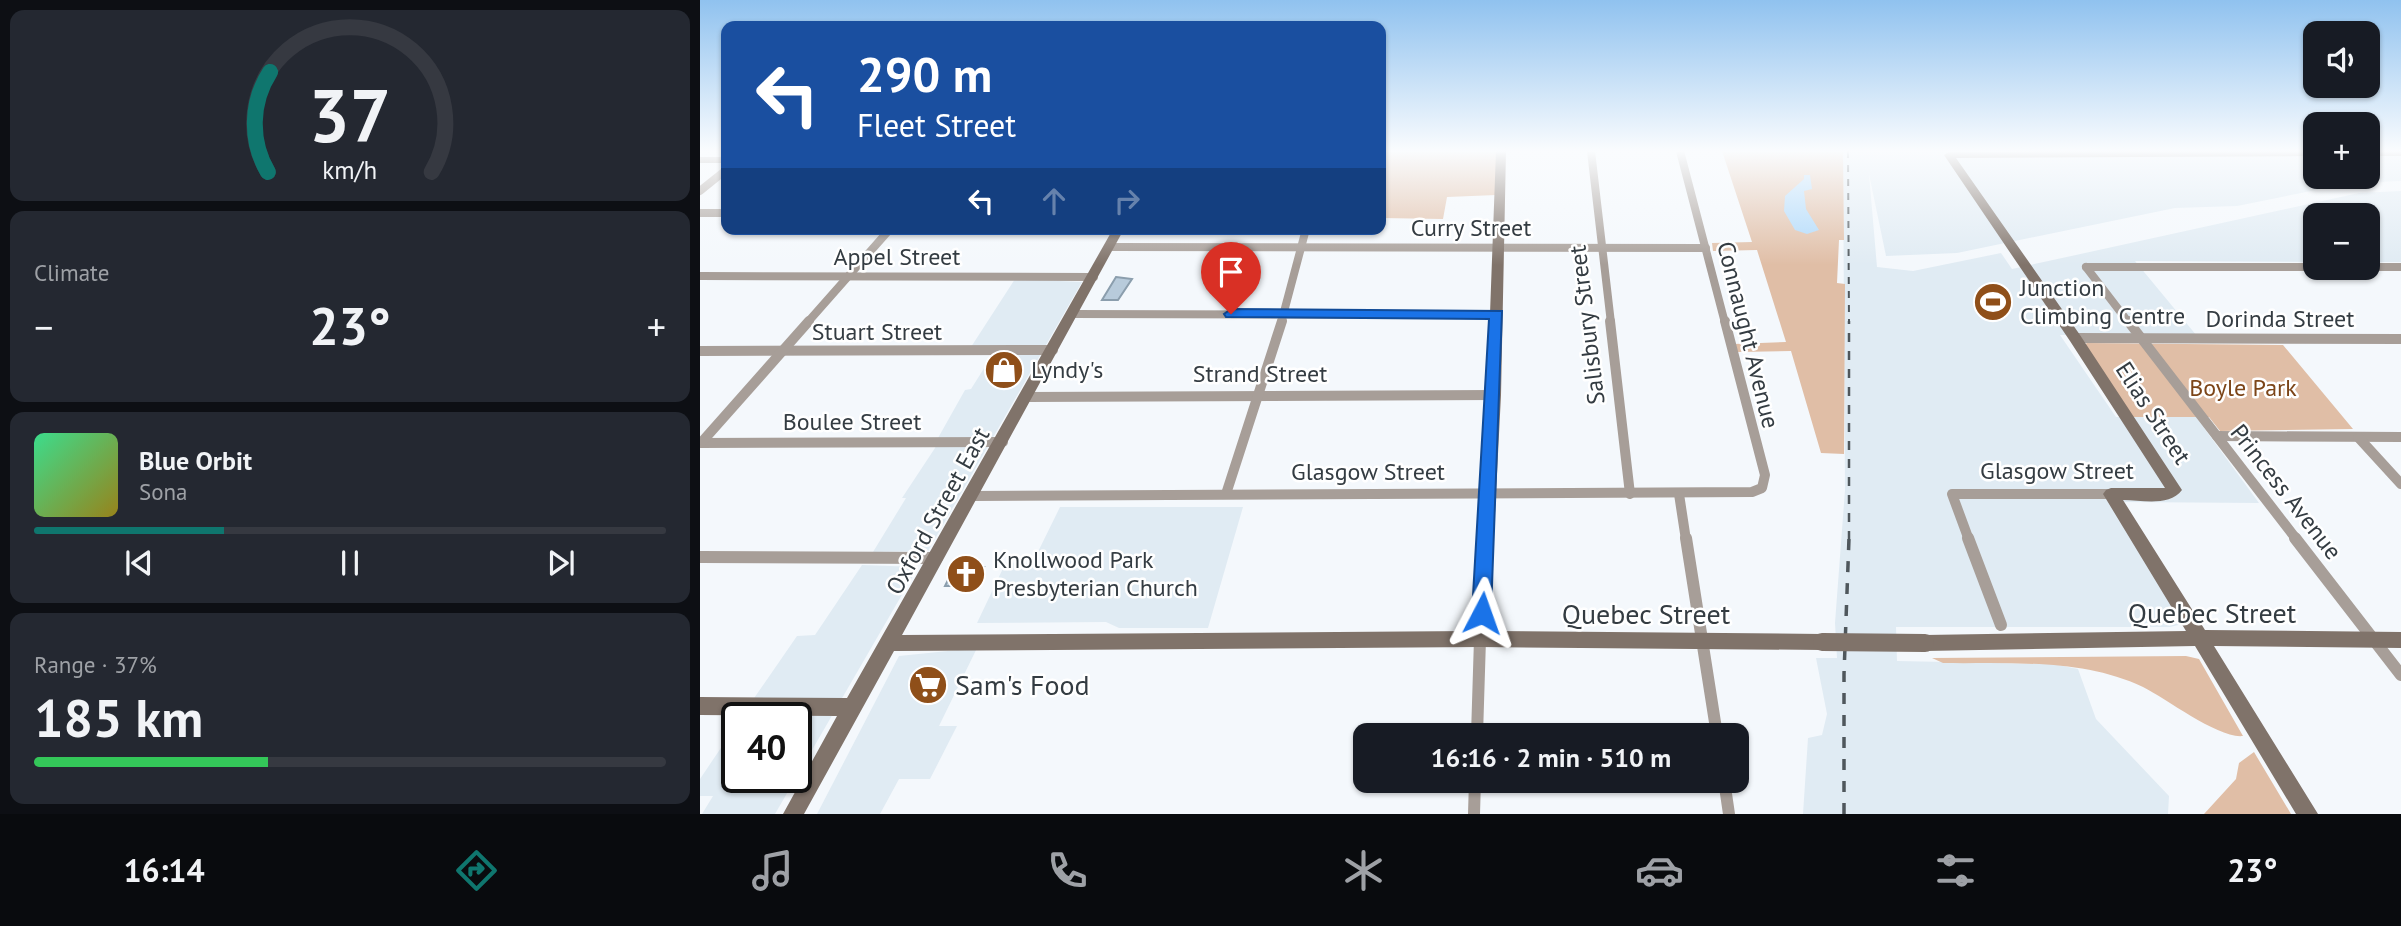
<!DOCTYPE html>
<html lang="en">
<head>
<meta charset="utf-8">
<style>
	body { margin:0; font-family:"PT Sans",sans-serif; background:#242831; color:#f1f3f6; height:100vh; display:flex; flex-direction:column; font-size:26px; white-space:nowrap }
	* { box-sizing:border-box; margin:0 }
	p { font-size:23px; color:#9ea1a6 }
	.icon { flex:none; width:38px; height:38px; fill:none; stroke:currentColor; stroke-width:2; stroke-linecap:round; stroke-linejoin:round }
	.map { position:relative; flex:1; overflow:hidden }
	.panel { display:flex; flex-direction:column; gap:10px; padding:10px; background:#0d0f14; width:700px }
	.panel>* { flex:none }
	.hud { position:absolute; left:21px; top:21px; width:665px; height:214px; border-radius:14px; box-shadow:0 2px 5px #0004; background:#1a4fa0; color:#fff; overflow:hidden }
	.tools { position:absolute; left:1603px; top:21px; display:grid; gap:14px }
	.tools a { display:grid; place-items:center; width:77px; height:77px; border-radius:14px; background:#171b24; box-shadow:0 2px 5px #0004; font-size:35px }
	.speed { position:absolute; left:21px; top:702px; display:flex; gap:14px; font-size:35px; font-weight:700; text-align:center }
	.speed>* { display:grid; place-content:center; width:91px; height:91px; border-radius:50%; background:#171b24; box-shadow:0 2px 5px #0004; line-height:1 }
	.speed .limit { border:4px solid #111; border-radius:10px; background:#fff; color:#111 }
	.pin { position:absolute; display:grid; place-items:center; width:60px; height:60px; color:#fff; margin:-72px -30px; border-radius:50% 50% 50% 0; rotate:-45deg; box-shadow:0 0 7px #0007 }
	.pin .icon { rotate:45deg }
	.me { position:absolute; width:77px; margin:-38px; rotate:4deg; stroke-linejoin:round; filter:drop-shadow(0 0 5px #0008) }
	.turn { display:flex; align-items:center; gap:24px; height:147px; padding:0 21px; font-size:32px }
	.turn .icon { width:91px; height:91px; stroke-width:2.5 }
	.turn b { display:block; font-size:49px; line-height:60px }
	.lanes { display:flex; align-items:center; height:66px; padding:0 21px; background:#0003; justify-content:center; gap:35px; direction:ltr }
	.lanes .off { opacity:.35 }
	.big { font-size:52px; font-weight:700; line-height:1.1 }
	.panel .card { flex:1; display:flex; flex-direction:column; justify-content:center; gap:10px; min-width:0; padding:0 24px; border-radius:14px; background:#242831 }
	.panel .dial { align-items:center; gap:0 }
	.dial svg { height:182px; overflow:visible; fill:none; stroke:#363941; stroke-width:7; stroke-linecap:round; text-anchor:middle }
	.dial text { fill:#f1f3f6; stroke:none }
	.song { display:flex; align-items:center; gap:21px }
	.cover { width:84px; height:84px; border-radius:10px; background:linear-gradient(135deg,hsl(150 70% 55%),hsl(50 70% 35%)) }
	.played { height:7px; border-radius:4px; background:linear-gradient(90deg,#0f766e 30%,#363941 30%) }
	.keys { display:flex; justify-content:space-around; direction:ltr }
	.heat { display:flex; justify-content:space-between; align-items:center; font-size:38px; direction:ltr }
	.charge { height:10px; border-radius:5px; background:linear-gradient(90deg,#34c759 37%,#363941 0) }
	.trip { position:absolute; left:653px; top:723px; width:396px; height:70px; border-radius:14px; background:#171b24; box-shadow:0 2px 5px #0004; font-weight:700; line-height:70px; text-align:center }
	.tab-bar { display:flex; height:112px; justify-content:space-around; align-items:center; background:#090b0e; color:#9ea1a6 }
	.tab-bar .icon { width:49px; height:49px }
	.tab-bar .selected { color:#0f766e }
	.tab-bar b { font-size:32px; color:#f1f3f6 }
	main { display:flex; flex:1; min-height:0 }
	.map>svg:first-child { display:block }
	.built { fill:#e0ebf3 }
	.green { fill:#e0bea6 }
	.water { fill:#add8fa }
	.building { fill:#b8cbdb; stroke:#8b9ead; stroke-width:2 }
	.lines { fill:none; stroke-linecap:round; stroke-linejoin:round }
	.street-far2 { stroke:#a79e98; stroke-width:8 }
	.street-far1 { stroke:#a79e98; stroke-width:10 }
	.street { stroke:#a79e98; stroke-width:12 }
	.secondary { fill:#80736a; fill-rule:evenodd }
	.rail-far2 { stroke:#4f575c; stroke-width:2; stroke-dasharray:7 7; stroke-linecap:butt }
	.rail-far1 { stroke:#4f575c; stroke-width:2.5; stroke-dasharray:9 9; stroke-linecap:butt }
	.rail { stroke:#4f575c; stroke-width:3.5; stroke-dasharray:11 11; stroke-linecap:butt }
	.secondary-bridge { stroke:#80736a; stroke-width:18 }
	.route { fill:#1a73e8; stroke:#114b97; stroke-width:2 }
	.labels { text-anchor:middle; stroke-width:5; stroke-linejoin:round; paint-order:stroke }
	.street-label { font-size:24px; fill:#343c42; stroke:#fff }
	.poi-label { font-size:24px; fill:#343c42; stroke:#fff; text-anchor:start }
	.park-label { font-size:24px; fill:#7c4518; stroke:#fff }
	.near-street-label { font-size:28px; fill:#343c42; stroke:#fff }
	.near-poi-label { font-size:28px; fill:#343c42; stroke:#fff; text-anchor:start }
</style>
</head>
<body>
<main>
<section class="panel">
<div class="card dial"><svg viewBox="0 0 100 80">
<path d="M14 69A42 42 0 1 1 86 69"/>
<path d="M14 69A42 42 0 0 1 15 25" stroke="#0f766e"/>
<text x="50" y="56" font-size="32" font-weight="700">37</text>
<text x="50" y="72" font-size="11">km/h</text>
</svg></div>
<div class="card"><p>Climate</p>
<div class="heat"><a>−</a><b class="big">23°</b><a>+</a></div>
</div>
<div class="card">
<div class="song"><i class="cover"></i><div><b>Blue Orbit</b><p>Sona</p></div></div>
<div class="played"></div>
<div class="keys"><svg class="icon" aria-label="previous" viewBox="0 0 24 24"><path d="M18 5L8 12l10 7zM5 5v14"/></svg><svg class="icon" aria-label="pause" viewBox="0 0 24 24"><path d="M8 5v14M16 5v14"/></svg><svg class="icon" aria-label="next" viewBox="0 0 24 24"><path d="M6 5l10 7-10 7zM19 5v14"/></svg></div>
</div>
<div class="card"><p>Range · 37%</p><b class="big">185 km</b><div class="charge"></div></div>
</section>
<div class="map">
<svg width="1701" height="814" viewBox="0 0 1701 814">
	<rect width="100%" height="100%" fill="#f4f8fc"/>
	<g class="built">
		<path d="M1143 151H1615V177H1668V151H1701V181L1651 183 1537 206 1475 208 1257 253 1186 256 1169 174 1177 267 1213 271 1301 253 1312 269 1659 193 1701 191V262H1668V215H1615V262L1435 261 1497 336 1360 335 1416 417H1496L1559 503 1423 502 1495 621 1470 627H1196L1197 661 1353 664 1378 669 1396 719 1469 796 1468 814H1103L1108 738 1122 735 1127 714 1116 658H1137L1135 623 1145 490Z"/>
		<path d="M315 279 382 282 228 551 173 552 206 498H202L235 448 238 438 265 390 271 389 293 354 271 347Z"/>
		<path d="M360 507H543L508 628H419L406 622 277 623 306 562 332 564Z"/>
		<path d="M162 565 218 567 75 814H2L13 796H0V779L37 724V777H96V718L41 717 97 636 115 635Z"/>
		<path d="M277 648 239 726H257L230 779H199L180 814H117L199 656Z"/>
	</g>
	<g class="green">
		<path d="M681 151H797L796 195 747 197 743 219 681 218Z"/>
		<path d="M1022 151H1143L1144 240H1139L1137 283 1145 284 1144 454 1121 453 1091 351 1036 352 1034 344 1086 342 1057 250 1013 251 1012 243 1052 242Z"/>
		<path d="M1387 343 1583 345 1653 429 1520 431 1509 417H1432L1384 345Z"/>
		<path d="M1486 656 1499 659 1543 736C1519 739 1467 699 1443 687 1382 658 1309 664 1243 663L1232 658Z"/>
		<path d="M1554 752 1591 814H1504L1536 779 1539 763Z"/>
	</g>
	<path class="water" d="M1104 175H1110L1112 189 1104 191 1106 209 1119 230 1107 234 1095 230 1084 211 1085 196 1104 179Z"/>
	<g class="building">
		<path d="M416 277 432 279 418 300H402Z"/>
		<path d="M284 567 277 581H257L255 586H245L254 568Z"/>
	</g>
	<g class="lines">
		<g class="street-far2">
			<path d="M891 151 911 323"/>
			<path d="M980 151 1025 323"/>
			<path d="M0 191 26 170"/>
			<path d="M0 213H26"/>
			<path d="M410 247 1006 248"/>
			<path d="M1386 267 1429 323"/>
			<path d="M1386 267H1615"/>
			<path d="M1668 267H1701"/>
			<path d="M0 276 394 277"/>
			<path d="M373 314 797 315"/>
			<path d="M107 323 190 229"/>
			<path d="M581 323 606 229"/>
		</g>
		<g class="street-far1">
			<path d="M910 321 930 494"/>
			<path d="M1428 321 1597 540"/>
			<path d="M1375 338 1701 339"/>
			<path d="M0 351 353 350"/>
			<path d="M327 397 794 395"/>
			<path d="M1517 436 1701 437"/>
			<path d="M1658 437 1701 484"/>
			<path d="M0 443 303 442"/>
			<path d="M1 443 109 321"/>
			<path d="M526 494 582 321"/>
			<path d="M979 494 986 540"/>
			<path d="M273 496 1052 492 1062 488 1065 475 1025 321"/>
			<path d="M1269 540 1252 494H1411"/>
		</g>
		<g class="street">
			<path d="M986 538 1017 735"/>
			<path d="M1268 538 1301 625"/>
			<path d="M1595 538 1701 675"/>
			<path d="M0 557 237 558"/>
			<path d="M777 735 780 639"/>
			<path d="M1024 780 1029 814"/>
			<path d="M774 814 775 780"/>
		</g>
		<g class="secondary">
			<path d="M796 151H806L801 395 789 631 1122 634 1128 637 1131 642 1128 647 1122 650 780 647 194 651 104 814H83L137 716 0 715V697L147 698 413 229H424L202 635 772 631 787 395Z"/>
			<path d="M1357 151H1615V156L1256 158 1380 335 1482 490C1469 507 1442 500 1423 500L1505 630 1701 632V648L1514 646 1618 814H1596L1495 646 1225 651 1219 649 1216 643 1219 637 1225 635 1486 631 1403 494 1406 490 1411 488H1465L1370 341 1244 155 1249 152Z"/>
			<rect x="1668" y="151" width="33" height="5"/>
			<rect x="0" y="157" width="26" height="6"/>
		</g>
		<path class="rail-far2" d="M1148 151 1149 323"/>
		<path class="rail-far1" d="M1149 540V321"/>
		<path class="rail" d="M1144 814V674L1149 538"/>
		<path class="secondary-bridge" d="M1122 642 1225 643"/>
	</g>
	<linearGradient id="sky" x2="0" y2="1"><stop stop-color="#90c2ef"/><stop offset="0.57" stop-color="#fafcfe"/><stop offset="1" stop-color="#fafcfe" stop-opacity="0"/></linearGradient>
	<rect width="1701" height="265" fill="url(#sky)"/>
	<path class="route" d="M531 309 802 311 791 613 788 619 782 622 775 619 772 613 789 319 526 317 524 314Z"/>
	<defs>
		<g id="stadium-disc" transform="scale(2.0125)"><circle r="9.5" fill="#8f4f19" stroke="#fff"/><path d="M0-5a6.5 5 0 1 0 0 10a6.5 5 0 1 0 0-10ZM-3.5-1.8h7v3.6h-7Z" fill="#fff"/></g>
		<g id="shop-disc" transform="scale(2.0125)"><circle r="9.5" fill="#8f4f19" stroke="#fff"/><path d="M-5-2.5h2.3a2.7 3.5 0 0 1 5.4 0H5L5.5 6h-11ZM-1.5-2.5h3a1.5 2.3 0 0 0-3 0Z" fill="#fff"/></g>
		<g id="church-disc" transform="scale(2.0125)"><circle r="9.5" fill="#8f4f19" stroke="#fff"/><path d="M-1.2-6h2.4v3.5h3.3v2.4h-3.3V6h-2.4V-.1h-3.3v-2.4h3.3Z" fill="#fff"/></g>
		<g id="supermarket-disc" transform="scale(2.0125)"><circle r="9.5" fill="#8f4f19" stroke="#fff"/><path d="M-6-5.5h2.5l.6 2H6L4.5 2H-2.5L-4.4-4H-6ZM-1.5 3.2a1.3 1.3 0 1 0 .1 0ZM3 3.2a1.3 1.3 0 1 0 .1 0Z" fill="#fff"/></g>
	</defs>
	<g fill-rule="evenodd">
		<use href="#stadium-disc" x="1293" y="302"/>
		<use href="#shop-disc" x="304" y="370"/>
		<use href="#church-disc" x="266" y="574"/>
		<use href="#supermarket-disc" x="228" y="685"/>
	</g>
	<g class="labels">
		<g class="street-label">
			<text x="771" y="236">Curry Street</text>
			<text x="197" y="265">Appel Street</text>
			<text x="1580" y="327">Dorinda Street</text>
			<text transform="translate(887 325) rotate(-97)" y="8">Salisbury Street</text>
			<text x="177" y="340">Stuart Street</text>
			<text transform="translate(1048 335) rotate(76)" y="8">Connaught Avenue</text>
			<text x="560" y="382">Strand Street</text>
			<text transform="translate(1453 413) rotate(57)" y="8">Elias Street</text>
			<text x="152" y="430">Boulee Street</text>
			<text x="1357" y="479">Glasgow Street</text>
			<text x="668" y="480">Glasgow Street</text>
			<text transform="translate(1586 492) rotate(52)" y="8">Princess Avenue</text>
			<text transform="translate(238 511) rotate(-61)" y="8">Oxford Street East</text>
		</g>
		<g class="poi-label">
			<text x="1320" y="296">Junction<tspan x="1320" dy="28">Climbing Centre</tspan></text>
			<text x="331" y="378">Lyndy's</text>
			<text x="293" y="568">Knollwood Park<tspan x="293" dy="28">Presbyterian Church</tspan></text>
		</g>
		<g class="park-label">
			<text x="1543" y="396">Boyle Park</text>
		</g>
		<g class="near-street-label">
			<text x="1512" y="623">Quebec Street</text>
			<text x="946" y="624">Quebec Street</text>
		</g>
		<g class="near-poi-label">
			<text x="255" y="695">Sam's Food</text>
		</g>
	</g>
</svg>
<div class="tools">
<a><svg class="icon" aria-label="sound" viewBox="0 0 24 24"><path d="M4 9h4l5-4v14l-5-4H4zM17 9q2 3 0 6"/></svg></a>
<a>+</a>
<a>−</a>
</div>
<div class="speed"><div class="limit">40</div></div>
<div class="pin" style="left:531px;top:314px;background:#d93025"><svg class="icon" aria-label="arrive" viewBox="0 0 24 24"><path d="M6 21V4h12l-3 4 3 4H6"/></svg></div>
<svg class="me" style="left:782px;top:613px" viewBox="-20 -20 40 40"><path d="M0-17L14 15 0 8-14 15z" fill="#1a73e8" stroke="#fff" stroke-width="4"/></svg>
<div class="trip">16:16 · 2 min · 510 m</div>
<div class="hud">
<div class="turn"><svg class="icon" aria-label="left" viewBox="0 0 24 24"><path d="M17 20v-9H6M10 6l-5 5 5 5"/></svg><div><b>290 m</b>Fleet Street</div></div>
<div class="lanes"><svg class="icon" aria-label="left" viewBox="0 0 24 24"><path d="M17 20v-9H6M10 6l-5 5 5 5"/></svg><svg class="icon off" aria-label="ahead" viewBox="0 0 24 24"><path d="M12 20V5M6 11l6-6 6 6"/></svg><svg class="icon off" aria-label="right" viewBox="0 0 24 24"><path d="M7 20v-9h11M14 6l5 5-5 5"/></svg></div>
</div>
</div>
</main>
<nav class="tab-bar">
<b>16:14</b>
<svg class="icon selected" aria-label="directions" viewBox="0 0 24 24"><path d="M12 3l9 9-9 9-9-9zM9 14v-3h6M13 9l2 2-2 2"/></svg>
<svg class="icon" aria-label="music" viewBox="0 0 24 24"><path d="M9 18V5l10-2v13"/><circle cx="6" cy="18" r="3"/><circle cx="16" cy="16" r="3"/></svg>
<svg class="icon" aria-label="phone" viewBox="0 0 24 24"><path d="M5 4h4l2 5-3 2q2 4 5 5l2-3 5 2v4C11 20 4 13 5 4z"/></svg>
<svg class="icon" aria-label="climate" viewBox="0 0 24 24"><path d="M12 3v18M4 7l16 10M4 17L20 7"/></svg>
<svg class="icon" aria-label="car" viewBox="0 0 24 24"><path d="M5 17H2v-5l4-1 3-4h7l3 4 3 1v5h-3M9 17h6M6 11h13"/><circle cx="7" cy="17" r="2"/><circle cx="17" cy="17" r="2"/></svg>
<svg class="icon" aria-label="filters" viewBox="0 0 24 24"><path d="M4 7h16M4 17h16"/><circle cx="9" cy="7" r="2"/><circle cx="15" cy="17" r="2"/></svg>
<b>23°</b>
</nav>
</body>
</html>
